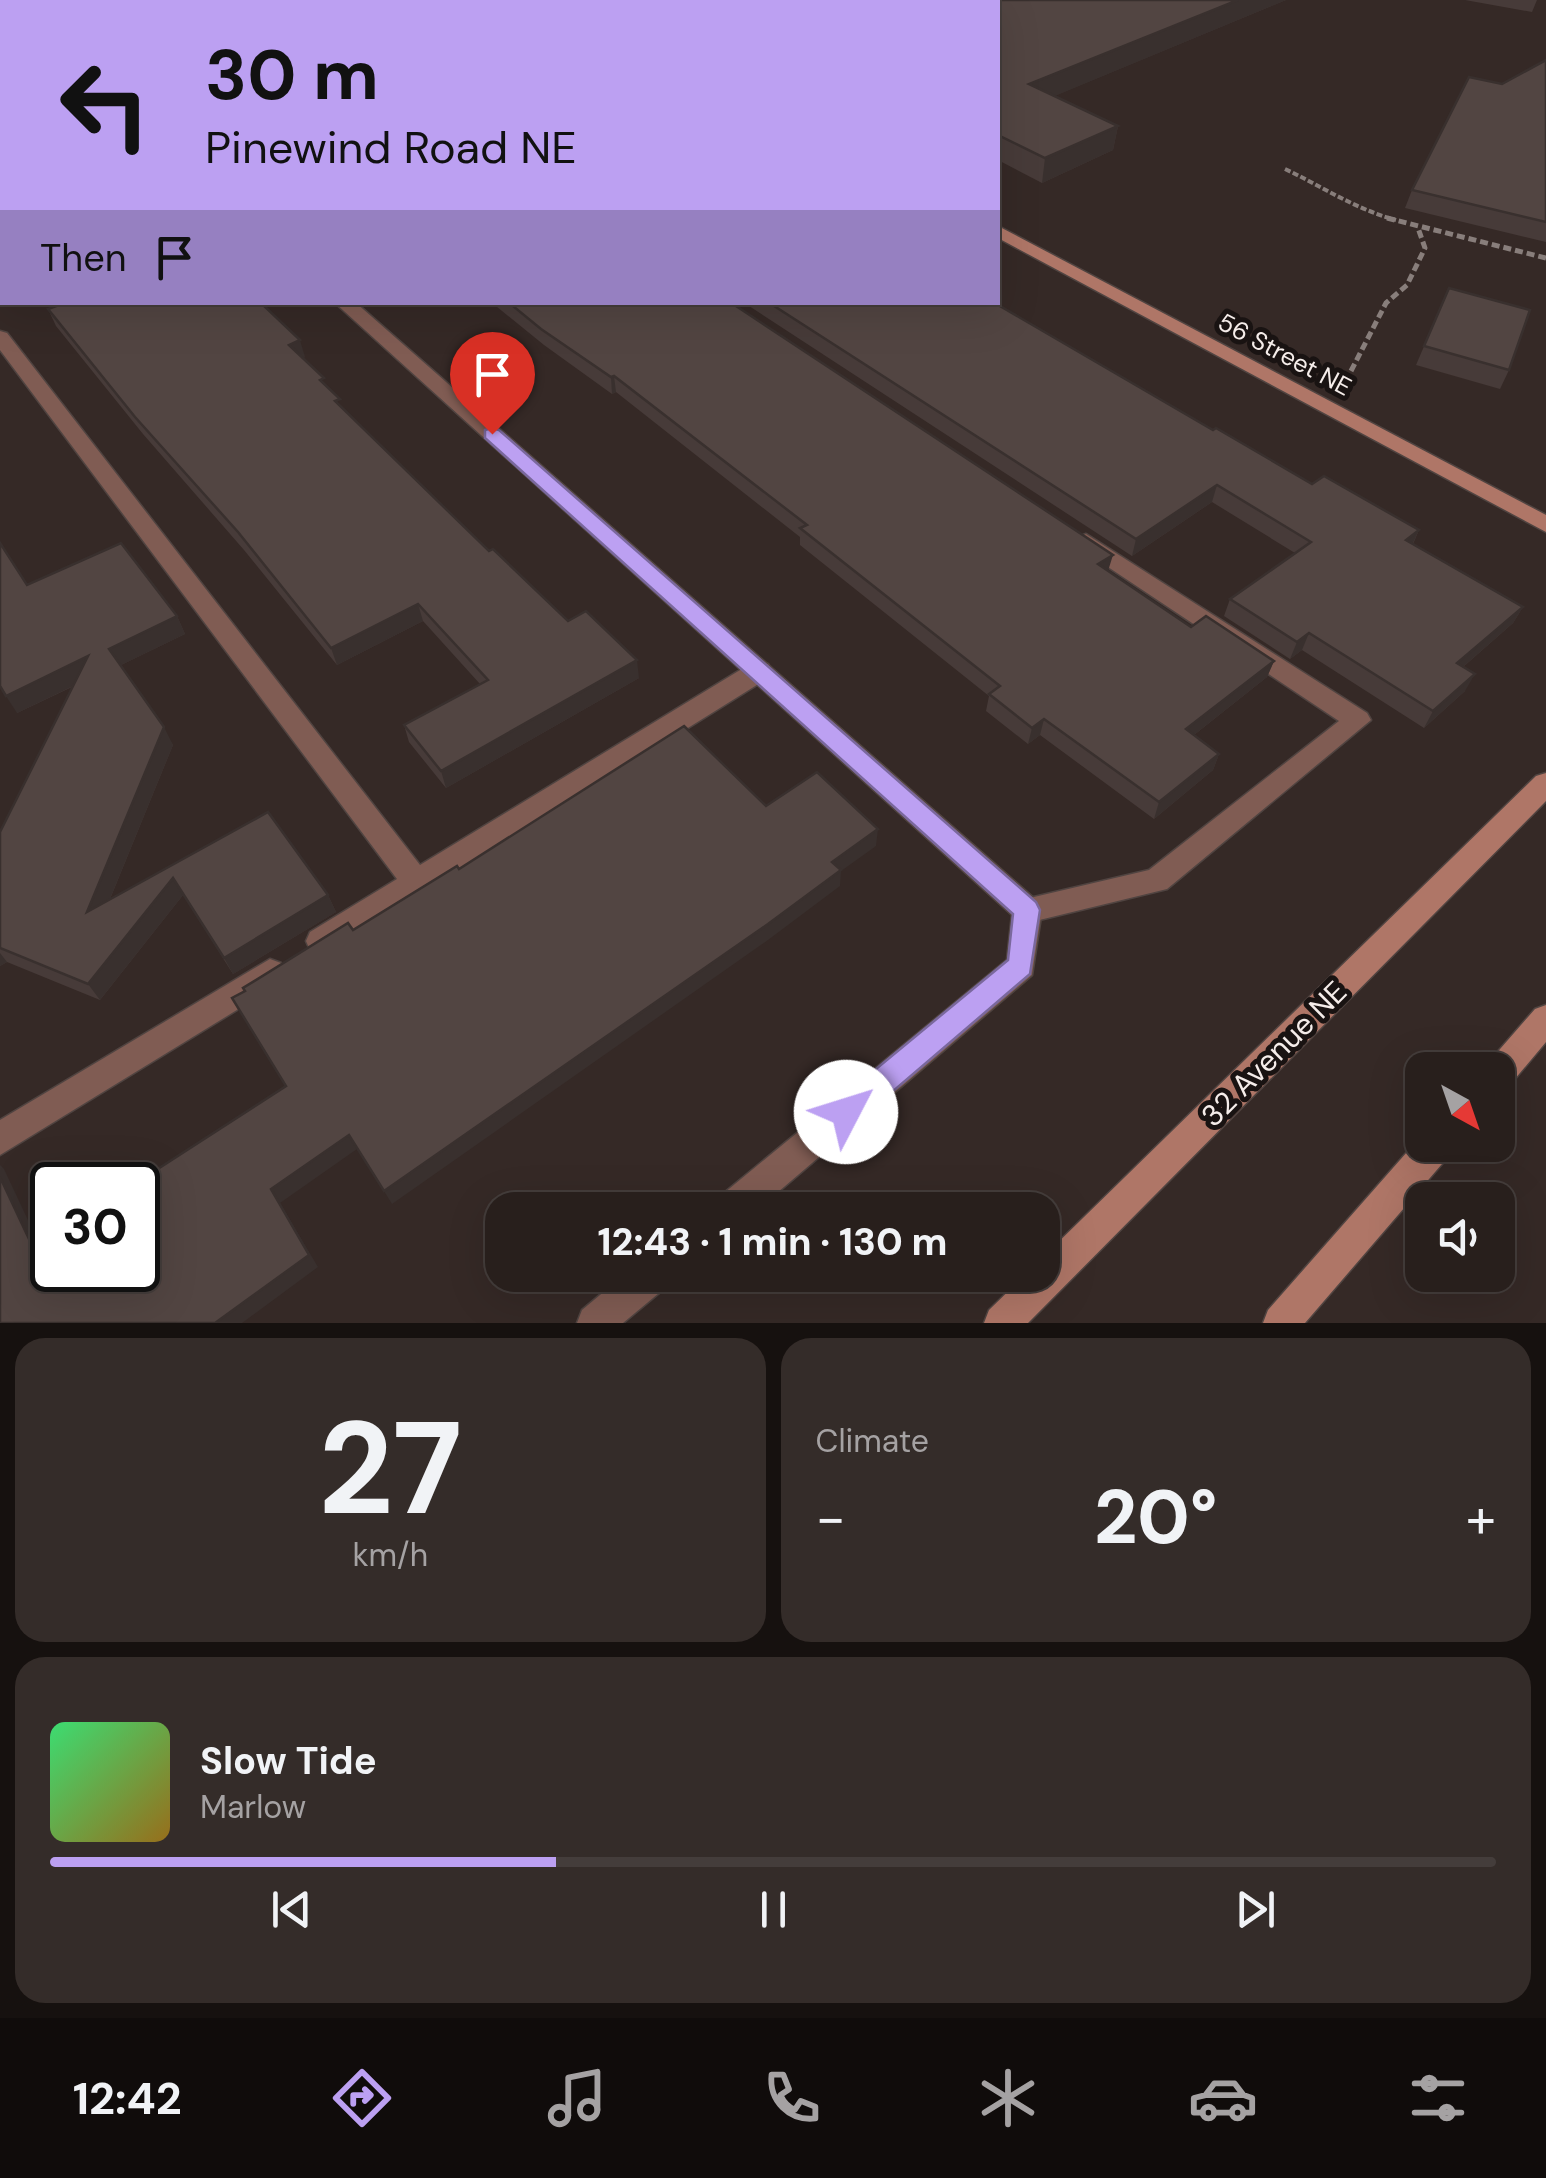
<!DOCTYPE html>
<html lang="en">
<head>
<meta charset="utf-8">
<style>
	body { margin:0; font-family:"DM Sans",sans-serif; background:#342c29; color:#f1f3f6; height:100vh; display:flex; flex-direction:column; font-size:38px; white-space:nowrap }
	* { box-sizing:border-box; margin:0 }
	p { font-size:32px; color:#a5a2a3 }
	.icon { flex:none; width:55px; height:55px; fill:none; stroke:currentColor; stroke-width:2; stroke-linecap:round; stroke-linejoin:round }
	.map { position:relative; height:1323px; overflow:hidden }
	.details { display:flex; flex-direction:column; gap:15px; padding:15px; background:#16110f; flex:1 }
	.details>* { flex:none }
	.banner { position:absolute; left:0px; top:0px; width:1000px; height:305px; box-shadow:0 10px 40px #0002,0 0 0 2px #443d3b; background:#bca0f2; color:#111; overflow:hidden }
	.needle { width:65px; rotate:140deg }
	.fabs { position:absolute; left:1405px; top:1052px; display:grid; gap:20px }
	.fabs a { display:grid; place-items:center; width:110px; height:110px; border-radius:20px; background:#281f1c; box-shadow:0 10px 40px #0002,0 0 0 2px #443d3b; font-size:50px }
	.speed { position:absolute; left:30px; top:1162px; display:flex; gap:20px; font-size:50px; font-weight:700; text-align:center }
	.speed>* { display:grid; place-content:center; width:130px; height:130px; border-radius:50%; background:#281f1c; box-shadow:0 10px 40px #0002,0 0 0 2px #443d3b; line-height:1 }
	.speed .limit { border:5px solid #111; border-radius:15px; background:#fff; color:#111 }
	.pin { position:absolute; display:grid; place-items:center; width:85px; height:85px; color:#fff; margin:-102px -42px; border-radius:50% 50% 50% 0; rotate:-45deg; box-shadow:0 0 10px #0007 }
	.pin .icon { rotate:45deg }
	.me { position:absolute; width:110px; margin:-55px; rotate:50deg; stroke-linejoin:round; filter:drop-shadow(0 0 8px #0008) }
	.turn { display:flex; align-items:center; gap:35px; height:210px; padding:0 40px; font-size:45px }
	.turn .icon { width:130px; height:130px; stroke-width:2.5 }
	.turn b { display:block; font-size:70px; line-height:85px }
	.then { display:flex; align-items:center; height:95px; padding:0 40px; background:#0003; gap:20px; font-size:38px }
	.big { font-size:75px; font-weight:800; line-height:1.1 }
	.details .tile { flex:1; display:flex; flex-direction:column; justify-content:center; gap:15px; min-width:0; padding:0 35px; border-radius:30px; background:#342c29 }
	.details .dial { align-items:center; gap:0 }
	.dial b { font-size:130px; line-height:1 }
	.song { display:flex; align-items:center; gap:30px }
	.cover { width:120px; height:120px; border-radius:15px; background:linear-gradient(135deg,hsl(140 70% 55%),hsl(40 70% 35%)) }
	.played { height:10px; border-radius:5px; background:linear-gradient(90deg,#bca0f2 35%,#443d3b 35%) }
	.keys { display:flex; justify-content:space-around; direction:ltr }
	.heat { display:flex; justify-content:space-between; align-items:center; font-size:55px; direction:ltr }
	.details .tiles { flex:1; display:grid; gap:15px; grid-template-columns:1fr 1fr }
	.tile:last-child { grid-column:span 2 }
	.trip { position:absolute; left:485px; top:1192px; width:575px; height:100px; border-radius:30px; background:#281f1c; box-shadow:0 10px 40px #0002,0 0 0 2px #443d3b; font-weight:800; line-height:100px; text-align:center }
	.tabs { display:flex; height:160px; justify-content:space-around; align-items:center; background:#100c0b; color:#a5a2a3 }
	.tabs .icon { width:70px; height:70px }
	.tabs .current { color:#bca0f2 }
	.tabs b { font-size:45px; color:#f1f3f6 }
	.map>svg:first-child { display:block }
	.lines { fill:none; stroke-linecap:round; stroke-linejoin:round }
	.lane-casing { stroke:#504441; stroke-width:3 }
	.street-casing { stroke:#504441; stroke-width:3 }
	.secondary-casing { stroke:#504441; stroke-width:3 }
	.path-far1 { stroke:#887e7b; stroke-width:4; stroke-dasharray:6 2.5; stroke-linecap:butt }
	.path { stroke:#887e7b; stroke-width:5; stroke-dasharray:8 4; stroke-linecap:butt }
	.lane { fill:#805c53; fill-rule:evenodd }
	.street { fill:#805c53; fill-rule:evenodd }
	.secondary { fill:#af7667; fill-rule:evenodd }
	.wall { fill:#473b39 }
	.shaded-wall { fill:#39302e }
	.building { fill:#524542; stroke:#39302e; stroke-width:2.5 }
	.route { fill:#bca0f2; stroke:#7a689d; stroke-width:2.5 }
	.labels { text-anchor:middle; stroke-width:10; stroke-linejoin:round; paint-order:stroke }
	.street-label { font-size:25px; fill:#f5edea; stroke:#191312 }
	.near-street-label { font-size:30px; fill:#f5edea; stroke:#191312 }
</style>
</head>
<body>
<div class="map">
<svg width="1546" height="1323" viewBox="0 0 1546 1323">
	<rect width="100%" height="100%" fill="#352926"/>
	<g class="lines">
		<g class="lane-casing">
			<g id="lane">
				<path d="M0 331 7 333 420 865 750 664H768L772 671 768 678 332 950 321 954 310 950 306 941 310 932 397 879 0 350Z"/>
				<path d="M1086 534 1367 713 1371 720 1167 889 1027 923 1017 919 1012 910 1017 901 1149 870 1339 721 1078 547 1075 542 1078 537Z"/>
				<path d="M270 959 281 963 285 973 281 983 0 1155V1120Z"/>
			</g>
		</g>
		<g class="street-casing">
			<g id="street">
				<path d="M0 5 2 6V14H0Z"/>
				<path d="M334 302H355L1037 901 1042 910 1032 975 757 1210H713L718 1198 1007 960 1012 915Z"/>
				<path d="M624 1275H670L665 1288 623 1323H577L582 1310Z"/>
			</g>
		</g>
		<g class="secondary-casing">
			<g id="secondary">
				<path d="M560 0H577L579 2H562Z"/>
				<path d="M998 226 1546 515V532L998 238Z"/>
				<path d="M1546 773V801L1028 1323H984L989 1310 1025 1275H1042V1258L1536 776Z"/>
				<path d="M1546 1005V1042L1509 1086 1498 1090V1070H1484L1487 1064 1535 1009Z"/>
				<path d="M1422 1135V1145H1453L1448 1157 1305 1323H1263L1268 1310Z"/>
			</g>
		</g>
		<path class="path-far1" d="M1285 169C1323 187 1355 209 1396 220"/>
		<g class="path">
			<path d="M1387 218 1546 258"/>
			<path d="M1351 371 1386 303 1407 285 1425 248 1418 228"/>
		</g>
		<use href="#lane" class="lane"/>
		<use href="#street" class="street"/>
		<use href="#secondary" class="secondary"/>
	</g>
	<g class="wall">
		<path d="M852 0H1286L1054 96 1118 126 1113 150 1042 183 998 160V2Z"/>
		<path d="M1465 0H1537L1532 12Z"/>
		<path d="M1546 60V242L1405 208 1412 190 1502 84Z"/>
		<path d="M1449 288 1509 370 1500 389 1416 365Z"/>
		<path d="M491 302H730L1108 572 1191 627 1274 661 1267 677 1194 735 1219 754 1213 770 1154 819 1040 735 1028 744 986 711 989 696 800 545V537L616 392 612 394 544 345Z"/>
		<path d="M743 302H993L1213 430 1312 484 1419 530 1413 544 1523 607 1513 623 1463 667 1465 691 1424 728 1302 650 1290 659 1224 616 1230 599 1295 553 1212 502 1132 556Z"/>
		<path d="M48 309 305 357 303 358 342 408 489 551 568 621 639 678 446 788 409 742 404 725 480 684 423 621 337 665 244 550 143 434 56 326Z"/>
		<path d="M27 585 177 616 185 634 121 665 173 745 110 899 268 812 328 895 336 912 233 974 183 895 100 1000 7 962 0 966V832L74 686 17 713Z"/>
	</g>
	<g class="shaded-wall">
		<path d="M1238 0H1286L1026 108 1029 84Z"/>
		<path d="M1118 126 1113 150 1042 183 1045 158Z"/>
		<path d="M2 191V207L0 208V192Z"/>
		<path d="M300 340 305 357 294 362 289 345Z"/>
		<path d="M614 376 616 392 612 394 611 377Z"/>
		<path d="M1217 485 1212 502 1132 556 1136 539Z"/>
		<path d="M1419 530 1411 547 1406 540Z"/>
		<path d="M1113 555 1108 571 1098 564Z"/>
		<path d="M418 604 423 621 337 665 331 648Z"/>
		<path d="M1523 607 1513 623 1448 680 1457 663Z"/>
		<path d="M177 616 185 634 119 666 109 649Z"/>
		<path d="M1309 633 1302 650 1290 659 1297 642Z"/>
		<path d="M88 656 98 674 17 713 6 696Z"/>
		<path d="M637 660 639 678 446 788 441 771Z"/>
		<path d="M1274 661 1267 677 1180 746 1186 729Z"/>
		<path d="M1475 674 1465 691 1424 728 1433 711Z"/>
		<path d="M1044 719 1040 735 1028 744 1032 728Z"/>
		<path d="M164 727 173 745 98 928 87 912Z"/>
		<path d="M1219 754 1213 770 1154 819 1159 802Z"/>
		<path d="M878 829 876 846 841 871 840 886 768 940 392 1204 384 1191Z"/>
		<path d="M173 878 183 895 100 1000 88 984Z"/>
		<path d="M328 895 336 912 233 974 224 958Z"/>
		<path d="M0 953 7 962 0 966Z"/>
		<path d="M349 1135 357 1149 280 1203 318 1267 242 1323H215L271 1189Z"/>
		<path d="M0 1165 4 1169 57 1282 43 1269 0 1177Z"/>
	</g>
	<g class="building">
		<path d="M108 0H471L476 2H111Z"/>
		<path d="M852 0H1238L1029 84 1118 126 1045 158 998 135V2H844Z"/>
		<path d="M0 56 2 58V191L0 192Z"/>
		<path d="M1546 60V222L1412 190 1469 77 1502 84Z"/>
		<path d="M1449 288 1530 310 1509 370 1424 346Z"/>
		<path d="M67 302H260L300 340 289 345 324 378 320 380 340 399 335 401 489 551 493 549 568 621 586 611 637 660 441 771 404 725 488 680 418 604 331 648 238 532 135 417 48 309Z"/>
		<path d="M508 302H730L1113 555 1098 564 1191 627 1206 616 1274 661 1186 729 1219 754 1159 802 1044 719 1032 728 989 694 1000 686 800 528 807 525 614 376 611 377 541 329Z"/>
		<path d="M768 302H993L1213 430 1216 428 1312 484 1324 476 1419 530 1406 540 1523 607 1457 663 1475 674 1433 711 1309 633 1297 642 1230 599 1311 542 1217 485 1136 539Z"/>
		<path d="M0 543 27 585 121 543 177 616 109 649 164 727 87 912 268 812 328 895 224 958 173 878 88 984 0 948V832L88 656 6 696 0 686Z"/>
		<path d="M684 726 766 806 817 772 878 829 832 862 841 870 768 924 384 1191 349 1135 271 1189 309 1255 215 1323H0V1177L43 1269 52 1263V1270H138V1185H133L286 1086 232 998 245 991 243 988 348 923 353 930 457 866 459 869Z"/>
	</g>
	<path class="route" d="M492 428 499 430 1036 902 1040 910 1030 974 857 1122 846 1127 836 1122 831 1112 836 1102 1008 960 1013 914 485 438V430Z"/>
	<g class="labels">
		<g class="street-label">
			<text transform="translate(1285 354) rotate(28)" y="9">56 Street NE</text>
		</g>
		<g class="near-street-label">
			<text transform="translate(1274 1054) rotate(-45)" y="10">32 Avenue NE</text>
		</g>
	</g>
</svg>
<div class="fabs">
<a><svg class="needle" viewBox="-14 -14 28 28"><path d="M0-13l5 13h-10z" fill="#e53935"/><path d="M0 13l5-13h-10z" fill="#a5a2a3"/></svg></a>
<a><svg class="icon" aria-label="sound" viewBox="0 0 24 24"><path d="M4 9h4l5-4v14l-5-4H4zM17 9q2 3 0 6"/></svg></a>
</div>
<div class="speed"><div class="limit">30</div></div>
<div class="pin" style="left:492px;top:434px;background:#d93025"><svg class="icon" aria-label="arrive" viewBox="0 0 24 24"><path d="M6 21V4h12l-3 4 3 4H6"/></svg></div>
<svg class="me" style="left:846px;top:1112px" viewBox="-20 -20 40 40"><circle r="19" fill="#fff"/><path d="M0-13L10 11 0 6-10 11z" fill="#bca0f2"/></svg>
<div class="trip">12:43 · 1 min · 130 m</div>
<div class="banner">
<div class="turn"><svg class="icon" aria-label="left" viewBox="0 0 24 24"><path d="M17 20v-9H6M10 6l-5 5 5 5"/></svg><div><b>30 m</b>Pinewind Road NE</div></div>
<div class="then">Then<svg class="icon" aria-label="arrive" viewBox="0 0 24 24"><path d="M6 21V4h12l-3 4 3 4H6"/></svg></div>
</div>
</div>
<section class="details">
<div class="tiles">
<div class="tile dial"><b>27</b><p>km/h</p></div>
<div class="tile"><p>Climate</p>
<div class="heat"><a>−</a><b class="big">20°</b><a>+</a></div>
</div>
<div class="tile">
<div class="song"><i class="cover"></i><div><b>Slow Tide</b><p>Marlow</p></div></div>
<div class="played"></div>
<div class="keys"><svg class="icon" aria-label="previous" viewBox="0 0 24 24"><path d="M18 5L8 12l10 7zM5 5v14"/></svg><svg class="icon" aria-label="pause" viewBox="0 0 24 24"><path d="M8 5v14M16 5v14"/></svg><svg class="icon" aria-label="next" viewBox="0 0 24 24"><path d="M6 5l10 7-10 7zM19 5v14"/></svg></div>
</div>
</div>
</section>
<nav class="tabs">
<b>12:42</b>
<svg class="icon current" aria-label="directions" viewBox="0 0 24 24"><path d="M12 3l9 9-9 9-9-9zM9 14v-3h6M13 9l2 2-2 2"/></svg>
<svg class="icon" aria-label="music" viewBox="0 0 24 24"><path d="M9 18V5l10-2v13"/><circle cx="6" cy="18" r="3"/><circle cx="16" cy="16" r="3"/></svg>
<svg class="icon" aria-label="phone" viewBox="0 0 24 24"><path d="M5 4h4l2 5-3 2q2 4 5 5l2-3 5 2v4C11 20 4 13 5 4z"/></svg>
<svg class="icon" aria-label="climate" viewBox="0 0 24 24"><path d="M12 3v18M4 7l16 10M4 17L20 7"/></svg>
<svg class="icon" aria-label="car" viewBox="0 0 24 24"><path d="M5 17H2v-5l4-1 3-4h7l3 4 3 1v5h-3M9 17h6M6 11h13"/><circle cx="7" cy="17" r="2"/><circle cx="17" cy="17" r="2"/></svg>
<svg class="icon" aria-label="filters" viewBox="0 0 24 24"><path d="M4 7h16M4 17h16"/><circle cx="9" cy="7" r="2"/><circle cx="15" cy="17" r="2"/></svg>
</nav>
</body>
</html>
